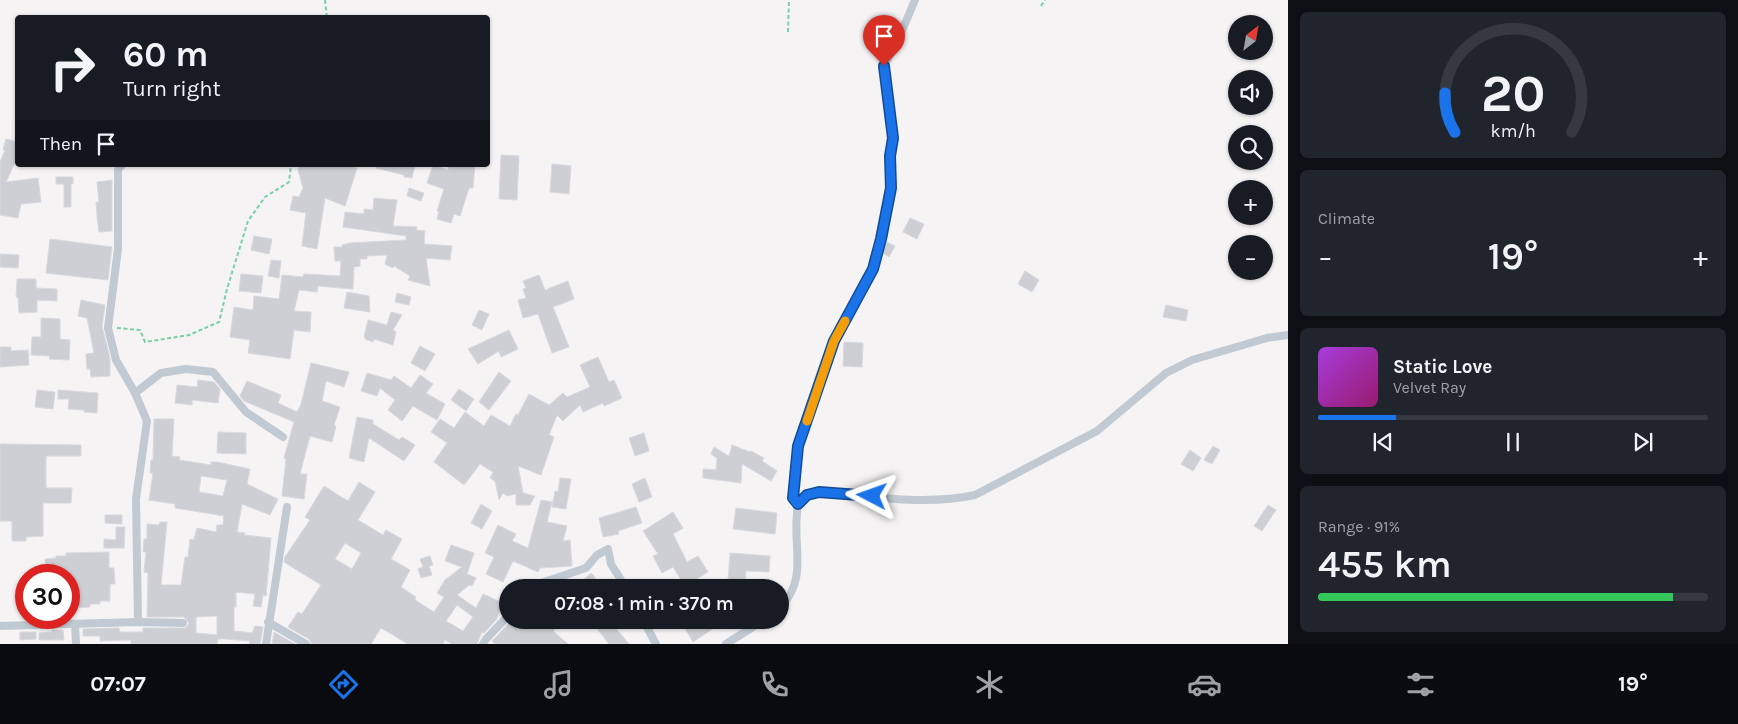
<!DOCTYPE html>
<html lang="en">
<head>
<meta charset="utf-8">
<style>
	body { margin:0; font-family:Karla,sans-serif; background:#20242c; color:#f1f3f6; height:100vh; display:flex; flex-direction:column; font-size:19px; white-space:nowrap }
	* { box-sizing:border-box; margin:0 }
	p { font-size:16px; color:#9ea1a6 }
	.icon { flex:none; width:28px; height:28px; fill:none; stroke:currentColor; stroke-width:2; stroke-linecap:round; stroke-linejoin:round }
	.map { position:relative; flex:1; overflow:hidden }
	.panel { display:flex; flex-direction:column; gap:12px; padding:12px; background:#0d0f14; width:450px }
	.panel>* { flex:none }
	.top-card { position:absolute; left:15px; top:15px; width:475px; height:152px; border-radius:5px; box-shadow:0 1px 4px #0004; background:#171b24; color:#f1f3f6; overflow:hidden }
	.needle { width:32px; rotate:31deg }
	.controls { position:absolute; left:1228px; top:15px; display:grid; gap:10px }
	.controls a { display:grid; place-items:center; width:45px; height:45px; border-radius:50%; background:#171b24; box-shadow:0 1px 4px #0004; font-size:25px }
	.speed { position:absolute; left:15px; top:564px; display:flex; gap:10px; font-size:25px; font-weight:700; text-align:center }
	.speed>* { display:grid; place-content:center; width:65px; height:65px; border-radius:50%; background:#171b24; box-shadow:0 1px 4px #0004; line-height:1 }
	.speed .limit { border:8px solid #d22; background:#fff; color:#111 }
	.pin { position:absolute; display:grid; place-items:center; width:42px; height:42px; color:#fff; margin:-51px -21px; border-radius:50% 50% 50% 0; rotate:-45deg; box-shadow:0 0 5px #0007 }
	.pin .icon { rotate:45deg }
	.me { position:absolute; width:55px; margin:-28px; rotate:274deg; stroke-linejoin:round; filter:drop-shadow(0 0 4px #0008) }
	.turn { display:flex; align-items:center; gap:18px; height:105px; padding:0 25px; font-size:22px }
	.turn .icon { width:65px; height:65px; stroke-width:2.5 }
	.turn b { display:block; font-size:35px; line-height:42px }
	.then { display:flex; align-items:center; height:48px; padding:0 25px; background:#0003; gap:10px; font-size:19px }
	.big { font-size:38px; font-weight:600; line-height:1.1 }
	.panel .widget { flex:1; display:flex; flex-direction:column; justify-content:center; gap:8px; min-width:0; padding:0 18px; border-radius:8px; background:#20242c }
	.panel .dial { align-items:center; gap:0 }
	.dial svg { height:130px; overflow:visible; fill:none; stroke:#363941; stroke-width:7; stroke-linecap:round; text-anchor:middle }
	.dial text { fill:#f1f3f6; stroke:none }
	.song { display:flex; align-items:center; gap:15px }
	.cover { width:60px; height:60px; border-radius:8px; background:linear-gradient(135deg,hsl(280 70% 55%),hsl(320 70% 35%)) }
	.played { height:5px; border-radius:2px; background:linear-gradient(90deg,#1a73e8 20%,#363941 20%) }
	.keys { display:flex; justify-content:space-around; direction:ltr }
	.heat { display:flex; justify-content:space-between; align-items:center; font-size:28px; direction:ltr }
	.charge { height:8px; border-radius:4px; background:linear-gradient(90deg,#34c759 91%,#363941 0) }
	.trip { position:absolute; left:499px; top:579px; width:290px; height:50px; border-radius:25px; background:#171b24; box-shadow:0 1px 4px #0004; font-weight:600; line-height:50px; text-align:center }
	.menu { display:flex; height:80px; justify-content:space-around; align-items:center; background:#090b0e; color:#9ea1a6 }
	.menu .icon { width:35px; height:35px }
	.menu .selected { color:#1a73e8 }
	.menu b { font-size:22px; color:#f1f3f6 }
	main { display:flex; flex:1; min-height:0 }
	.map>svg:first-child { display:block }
	.building { fill:#cdcfd5; stroke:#d7d9de; fill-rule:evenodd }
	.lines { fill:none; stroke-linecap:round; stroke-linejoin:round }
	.path { stroke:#7ad0a6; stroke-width:2; stroke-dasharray:4 2.5; stroke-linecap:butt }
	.minor { stroke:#c1cad2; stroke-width:8 }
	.route-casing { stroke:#114b97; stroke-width:12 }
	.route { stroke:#1a73e8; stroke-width:9 }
	.slow { stroke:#f59e0b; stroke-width:9 }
</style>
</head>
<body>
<main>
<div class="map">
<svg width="1288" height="644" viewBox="0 0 1288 644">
	<rect width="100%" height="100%" fill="#f5f3f3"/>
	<g class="building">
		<path d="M6 139 18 142V156L6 182 38 178 41 202 21 204 18 218 0 215V162L5 150H3Z"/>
		<path d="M501 155 519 156 517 200 499 199Z"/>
		<path d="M552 164 571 166 569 194 550 192Z"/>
		<path d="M299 165H348L357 168 345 206 325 198 317 249 302 246 306 213 290 210 293 196 299 197 303 188 298 170Z"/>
		<path d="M377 165H415L412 178 404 177V175L376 168Z"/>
		<path d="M433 165 448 170 449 165H475L473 188H469L460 216 454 214 451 223 437 219 439 211H437L444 189 427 183Z"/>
		<path d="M56 177H73V184H71V207H64V184H56Z"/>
		<path d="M112 180V231L99 232 97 216 96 202H99L97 182Z"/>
		<path d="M409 188 424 193 421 201 407 196Z"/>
		<path d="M374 198 397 200 393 226 417 227 416 230 425 231 424 244 452 246 450 260 426 258 430 286 408 280 410 276 394 266 393 268 385 264 387 255 367 256V259H360V266L354 267 353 289 318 286 317 292 299 290 294 311 311 312 310 332 294 330 290 359 248 353 250 340 230 337 234 307 253 310 254 296 279 299 282 275 303 277 304 274 340 276 341 261H335L334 247H343L342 245 350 243 406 240V236L343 227 345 212 364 214V209L373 210Z"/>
		<path d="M910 218 924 224 917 239 903 232Z"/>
		<path d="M254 236 272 239 269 254 251 250Z"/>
		<path d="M50 239 112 247 108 280 46 273Z"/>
		<path d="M887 242 895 246 889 257 883 253Z"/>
		<path d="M0 254 19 255 18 268 0 267Z"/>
		<path d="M271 260 281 261 279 278 268 276Z"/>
		<path d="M1025 271 1039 280 1032 292 1018 284Z"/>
		<path d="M241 274 263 276 261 293 239 291Z"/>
		<path d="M539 275 545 290 568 281 574 299 553 307 569 347 552 353 538 314 523 318 518 300 526 298 523 289 526 288 523 281Z"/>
		<path d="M17 279H36V288L57 289V301L37 300V312L19 313 18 297H16Z"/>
		<path d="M347 292 369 296 370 312 344 308Z"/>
		<path d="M397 293 411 297 409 305 395 302Z"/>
		<path d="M81 300 105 305 102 326 110 358V376L91 377 90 369H87L86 354 94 353 87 318 78 316Z"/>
		<path d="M1166 305 1188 310 1186 321 1163 317Z"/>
		<path d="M479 310 489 314 482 330 472 325Z"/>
		<path d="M391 312 402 315 393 330 396 332 393 345 374 339 373 342 365 339V337H364L368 320 387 325Z"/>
		<path d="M41 318 60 319V339L70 340 69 360 49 359 50 356 31 355 32 337H41Z"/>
		<path d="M509 330 518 349 501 357 499 351 478 364 468 349Z"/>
		<path d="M844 342 863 343 862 367 843 366Z"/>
		<path d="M420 346 435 354 425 371 411 363Z"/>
		<path d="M0 347H11V351L28 350 29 365 0 367Z"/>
		<path d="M598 357 609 382 614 380 622 398 604 406 603 403 583 412 580 405 563 421 557 415 549 435 554 437 541 475 518 466 523 493 535 496 530 505H516V494L507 496 503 493 499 500 495 481 490 478 493 472 480 464 464 485 434 462 447 443 431 432 440 419 454 428 465 412 484 426 491 415 510 426 516 414 518 415 529 394 549 405 563 393 567 397 590 387 580 365Z"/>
		<path d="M311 363 349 372 344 387 326 381 322 401 340 407 334 425 336 426 332 442 310 436 300 474H307L304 499 282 496 286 459 284 458 294 422 244 401 240 396 247 381 281 395 278 403 297 412 301 404Z"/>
		<path d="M499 372 511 381 489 410 479 402Z"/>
		<path d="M367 373 391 380 394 376 411 388 420 375 433 384 426 393 445 404 437 420 413 406 402 421 388 410 395 400 380 388 377 396 361 391Z"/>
		<path d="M198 380 214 382 220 389 218 403 192 400V405L175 403 177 385 197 387Z"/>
		<path d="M459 389 474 399 466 411 451 400Z"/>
		<path d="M37 390 55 392 53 409 35 407Z"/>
		<path d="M58 390 98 393 97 413 84 412V410L68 409 69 399H58Z"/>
		<path d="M357 417 373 420V424L399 440 402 437 415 445 404 461 369 438 364 462 349 458Z"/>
		<path d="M154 419H174L172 456 180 457 179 460 211 465V462H217L250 469 247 484 278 499 270 515 242 504 237 532 245 533 244 535 271 538 266 596 263 595 261 607 253 606 255 594 236 592V607H234V631L252 633 255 626 263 627 260 644H249L250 641 226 639H218L217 644H131V640L100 641V636H83V629L119 628 120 632H143V628H186L189 623 184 617H147L148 573 144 572 146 552H143L144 539H147V524L159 525 160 522H167L161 585H181L185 557H188L190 539 194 540 197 528 216 532 217 525H223L224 516 175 508V504L149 500 153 473H150L151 460H153ZM201 476 227 480 223 496 199 492ZM217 616V635L196 633V617Z"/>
		<path d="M218 432 246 433V454L217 453Z"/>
		<path d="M644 433 649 451 635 456 629 438Z"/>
		<path d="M0 444 81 445V456H46V488H72L71 503H43V536L26 537V541H12V521H0Z"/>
		<path d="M732 445 750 452 751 451 764 458 762 461 777 471 771 481 742 464 741 483 703 478V469L716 470 717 458 711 454 714 447 729 456Z"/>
		<path d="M1213 446 1220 450 1212 464 1204 460Z"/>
		<path d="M1190 450 1201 458 1193 471 1181 464Z"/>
		<path d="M560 478 571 479 566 509 552 507 555 491 558 492Z"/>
		<path d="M645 478 652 497 639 502 632 484Z"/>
		<path d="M359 482 375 492 358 520 383 535 386 530 402 539 391 559 410 570 401 587 416 597 415 600 434 612 444 597 437 593 445 580 462 567 445 561 451 545 474 553 467 574 476 578 472 586 469 585 457 595 476 608 483 594 503 603 496 620 484 633 482 632 477 644H452L445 640 443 644H408L381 628 371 644H312L309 639 288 627 298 612 302 614 321 585 284 562 285 557 310 520 305 517 324 486 348 501ZM345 543 361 553 352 569 335 559ZM457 605 473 617 463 631 446 621Z"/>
		<path d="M541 500 552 502 547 522 567 526 563 541 570 540 572 566 540 568 538 572 513 561 503 582 486 574 494 557 485 553 498 525 516 534 512 541 528 548Z"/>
		<path d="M481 504 492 511 482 529 471 523Z"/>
		<path d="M1268 505 1276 510 1262 531 1254 526Z"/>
		<path d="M636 507 642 523 618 531 619 534 603 537 599 518Z"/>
		<path d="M736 508 777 513 775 534 733 529Z"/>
		<path d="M673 512 683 528 673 534 687 562 698 556 708 572 685 586 673 567 662 573 653 556 658 554 643 531Z"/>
		<path d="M105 515H122V524L105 523Z"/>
		<path d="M116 527H125L124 548H104V539L116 540Z"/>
		<path d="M109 552V568H114L115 584H110V601H100V604H90V607L69 608V575H46L45 559 56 558V556H66V553Z"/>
		<path d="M730 553 770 556 769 572 746 571 745 583 728 581Z"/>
		<path d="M430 556 433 565 429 566 432 575 421 578 418 569 423 567 420 559Z"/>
		<path d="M591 573 604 588H575Z"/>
		<path d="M568 580 575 588H550L552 585Z"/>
		<path d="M512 620H566L553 631 568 644H496L492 641Z"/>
		<path d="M610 620H621L614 626 629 644H609L598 630Z"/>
		<path d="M680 620H731L735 625 729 629 723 622 693 642Z"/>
		<path d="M52 630H63L64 640H39V633L52 632Z"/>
		<path d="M20 632H36V639L20 640Z"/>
		<path d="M274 632 295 644H272Z"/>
	</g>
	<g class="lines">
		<g class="path">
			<path d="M325 0 327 18"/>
			<path d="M1041 6 1045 0"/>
			<path d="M788 32 789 0"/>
			<path d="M117 328 140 330 145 342 189 335 219 322 227 289 248 221 265 197 289 182 291 165"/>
		</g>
		<g class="minor">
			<path d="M122 165 118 170V249L108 328 116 360 135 393 147 421 136 499 138 622"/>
			<path d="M135 393 161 373 186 369 213 372 246 412 283 437"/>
			<path d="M798 504 793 498 798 446 834 341 873 269 881 239 891 188 890 156 893 138 884 66 901 33 915 0"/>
			<path d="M534 588 544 582 586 568 597 555 608 549 611 564 626 588"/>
			<path d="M780 607C808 581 793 546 797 514 797 510 797 505 799 502 804 495 811 494 819 492 870 496 924 506 975 495L1097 431 1166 373 1192 360 1267 338 1288 335"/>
			<path d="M643 620 656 644"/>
			<path d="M268 622 306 644"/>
			<path d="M75 624 76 644"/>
			<path d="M0 626 138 622 183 623"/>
			<path d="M266 644 287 507"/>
			<path d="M483 644 486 639 508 616"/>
			<path d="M726 644 764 620"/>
		</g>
	</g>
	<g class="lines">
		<g class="route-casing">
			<path id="route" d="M872 496 819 492 807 495 798 504 793 498 798 446 834 341 873 269 881 239 891 188 890 156 893 138 884 66"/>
		</g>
		<use href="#route" class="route"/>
		<path class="slow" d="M807 421 834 341 845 321"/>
	</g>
</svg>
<div class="controls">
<a><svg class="needle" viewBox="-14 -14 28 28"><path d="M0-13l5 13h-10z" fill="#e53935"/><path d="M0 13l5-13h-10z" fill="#9ea1a6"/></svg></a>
<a><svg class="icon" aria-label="sound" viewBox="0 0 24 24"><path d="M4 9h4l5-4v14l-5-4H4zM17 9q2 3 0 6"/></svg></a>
<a><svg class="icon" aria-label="search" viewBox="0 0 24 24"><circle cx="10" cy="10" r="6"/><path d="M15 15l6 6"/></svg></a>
<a>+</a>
<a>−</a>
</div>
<div class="speed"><div class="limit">30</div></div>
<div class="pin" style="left:884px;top:66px;background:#d93025"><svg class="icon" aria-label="arrive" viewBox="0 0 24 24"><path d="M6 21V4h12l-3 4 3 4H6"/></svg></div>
<svg class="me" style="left:872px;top:496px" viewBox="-20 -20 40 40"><path d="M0-17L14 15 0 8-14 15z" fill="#1a73e8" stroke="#fff" stroke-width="4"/></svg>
<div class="trip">07:08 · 1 min · 370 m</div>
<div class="top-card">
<div class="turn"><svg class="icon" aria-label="right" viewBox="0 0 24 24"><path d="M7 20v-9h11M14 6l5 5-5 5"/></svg><div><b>60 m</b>Turn right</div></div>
<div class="then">Then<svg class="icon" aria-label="arrive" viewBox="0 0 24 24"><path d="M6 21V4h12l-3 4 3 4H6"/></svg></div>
</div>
</div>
<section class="panel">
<div class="widget dial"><svg viewBox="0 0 100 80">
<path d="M14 69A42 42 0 1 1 86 69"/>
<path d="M14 69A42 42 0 0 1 8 45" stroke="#1a73e8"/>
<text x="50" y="56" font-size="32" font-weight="700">20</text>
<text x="50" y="72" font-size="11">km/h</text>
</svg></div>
<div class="widget"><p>Climate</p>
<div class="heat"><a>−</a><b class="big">19°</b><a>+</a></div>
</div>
<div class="widget">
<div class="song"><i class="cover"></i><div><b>Static Love</b><p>Velvet Ray</p></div></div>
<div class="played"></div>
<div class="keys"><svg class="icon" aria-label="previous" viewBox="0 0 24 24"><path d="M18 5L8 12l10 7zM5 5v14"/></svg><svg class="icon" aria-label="pause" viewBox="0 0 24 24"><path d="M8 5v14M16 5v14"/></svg><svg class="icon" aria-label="next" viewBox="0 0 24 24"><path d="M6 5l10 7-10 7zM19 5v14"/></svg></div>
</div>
<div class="widget"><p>Range · 91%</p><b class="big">455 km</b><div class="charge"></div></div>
</section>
</main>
<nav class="menu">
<b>07:07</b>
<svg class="icon selected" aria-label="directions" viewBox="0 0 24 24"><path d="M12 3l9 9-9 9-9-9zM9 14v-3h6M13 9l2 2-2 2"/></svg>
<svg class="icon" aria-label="music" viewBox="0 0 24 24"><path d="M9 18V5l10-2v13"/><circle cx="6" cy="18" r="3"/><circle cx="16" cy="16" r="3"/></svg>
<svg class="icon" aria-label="phone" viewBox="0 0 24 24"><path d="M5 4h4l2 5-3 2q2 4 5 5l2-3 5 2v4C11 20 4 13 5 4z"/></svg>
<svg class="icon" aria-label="climate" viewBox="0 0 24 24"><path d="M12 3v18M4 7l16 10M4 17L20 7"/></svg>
<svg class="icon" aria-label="car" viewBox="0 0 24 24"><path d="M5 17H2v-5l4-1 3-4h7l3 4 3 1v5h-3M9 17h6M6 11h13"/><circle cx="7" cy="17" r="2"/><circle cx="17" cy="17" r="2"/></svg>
<svg class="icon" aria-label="filters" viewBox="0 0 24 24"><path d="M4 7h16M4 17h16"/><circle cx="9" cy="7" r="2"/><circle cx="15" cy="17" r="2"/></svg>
<b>19°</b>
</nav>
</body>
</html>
